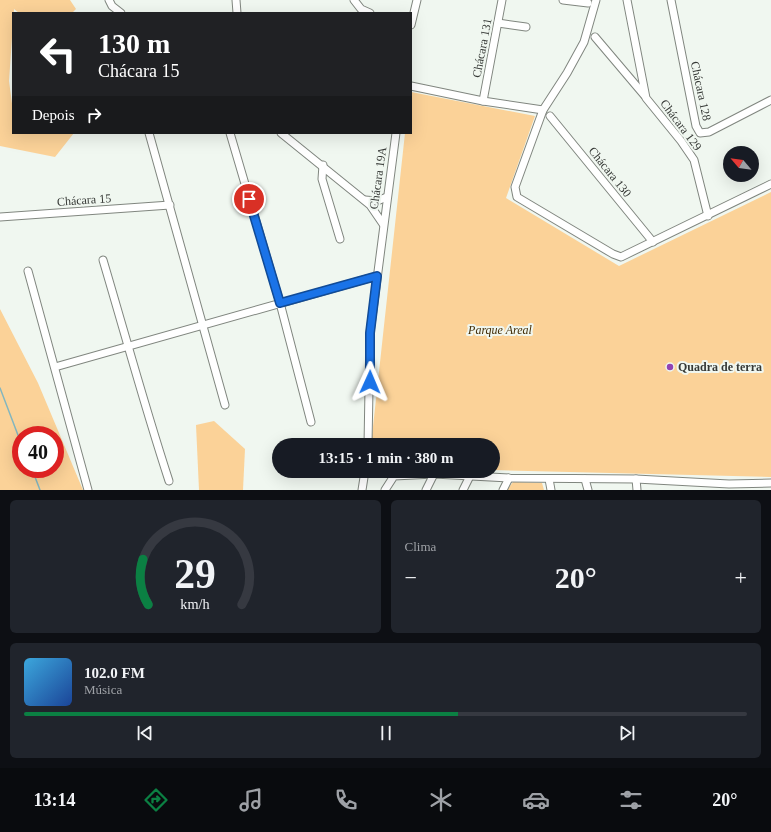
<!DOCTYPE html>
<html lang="pt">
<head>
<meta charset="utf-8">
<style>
	body { margin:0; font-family:"Times New Roman",serif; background:#20242c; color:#f1f3f6; height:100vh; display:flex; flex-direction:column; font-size:15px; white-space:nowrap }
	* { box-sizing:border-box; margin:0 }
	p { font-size:13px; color:#9ea1a6 }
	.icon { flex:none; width:22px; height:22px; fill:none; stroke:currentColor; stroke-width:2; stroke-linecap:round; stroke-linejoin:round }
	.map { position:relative; height:490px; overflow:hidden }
	.details { display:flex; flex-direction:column; gap:10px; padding:10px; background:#0d0f14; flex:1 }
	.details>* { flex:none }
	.hud { position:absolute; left:12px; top:12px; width:400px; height:122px; border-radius:0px; box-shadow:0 4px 16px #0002; background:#202124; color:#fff; overflow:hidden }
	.needle { width:26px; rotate:299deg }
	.buttons { position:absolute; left:723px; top:146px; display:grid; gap:8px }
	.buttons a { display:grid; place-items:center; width:36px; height:36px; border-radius:50%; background:#171b24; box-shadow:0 4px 16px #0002; font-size:20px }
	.speed { position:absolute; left:12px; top:426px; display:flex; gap:8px; font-size:20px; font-weight:700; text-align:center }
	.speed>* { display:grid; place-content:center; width:52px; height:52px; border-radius:50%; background:#171b24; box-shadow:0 4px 16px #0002; line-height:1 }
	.speed .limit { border:6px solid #d22; background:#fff; color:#111 }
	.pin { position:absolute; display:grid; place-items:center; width:34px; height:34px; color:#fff; margin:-17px; border:2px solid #fff; border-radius:50%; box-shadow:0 1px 4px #0007 }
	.me { position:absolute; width:44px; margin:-22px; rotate:1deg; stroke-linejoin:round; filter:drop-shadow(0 0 3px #0008) }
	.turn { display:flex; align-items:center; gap:14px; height:84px; padding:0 20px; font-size:18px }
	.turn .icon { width:52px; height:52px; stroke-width:2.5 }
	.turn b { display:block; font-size:28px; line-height:34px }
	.then { display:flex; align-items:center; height:38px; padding:0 20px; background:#0003; gap:8px; font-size:15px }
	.big { font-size:30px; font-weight:700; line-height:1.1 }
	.details .card { flex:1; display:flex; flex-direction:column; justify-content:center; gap:6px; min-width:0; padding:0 14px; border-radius:6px; background:#20242c }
	.details .dial { align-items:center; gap:0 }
	.dial svg { height:104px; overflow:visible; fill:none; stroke:#363941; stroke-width:7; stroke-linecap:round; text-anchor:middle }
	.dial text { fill:#f1f3f6; stroke:none }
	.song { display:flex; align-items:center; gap:12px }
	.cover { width:48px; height:48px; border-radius:6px; background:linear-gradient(135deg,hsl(200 70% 55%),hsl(220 70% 35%)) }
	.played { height:4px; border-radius:2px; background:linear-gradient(90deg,#0b8043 60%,#363941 60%) }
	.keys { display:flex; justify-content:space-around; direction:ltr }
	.heat { display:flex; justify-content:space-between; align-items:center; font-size:22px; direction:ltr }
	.details .tiles { flex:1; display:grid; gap:10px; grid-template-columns:1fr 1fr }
	.card:last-child { grid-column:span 2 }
	.trip { position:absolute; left:272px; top:438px; width:228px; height:40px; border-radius:20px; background:#171b24; box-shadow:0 4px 16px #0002; font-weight:700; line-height:40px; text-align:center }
	.menu { display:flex; height:64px; justify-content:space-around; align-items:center; background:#090b0e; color:#9ea1a6 }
	.menu .icon { width:28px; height:28px }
	.menu .current { color:#0b8043 }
	.menu b { font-size:18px; color:#f1f3f6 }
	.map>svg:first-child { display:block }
	.green { fill:#fbd298; fill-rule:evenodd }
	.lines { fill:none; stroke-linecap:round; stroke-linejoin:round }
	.stream { stroke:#83b6bf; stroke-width:1.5 }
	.minor-casing { stroke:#80867f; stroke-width:9 }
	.minor { stroke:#fff; stroke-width:7 }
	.route-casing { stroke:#114b97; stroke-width:10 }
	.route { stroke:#1a73e8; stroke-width:7 }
	.poi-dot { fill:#9243b4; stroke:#f0f7f0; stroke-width:1.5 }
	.labels { text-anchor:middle; stroke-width:4; stroke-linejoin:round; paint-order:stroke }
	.street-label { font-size:12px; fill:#363936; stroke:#f0f7f0 }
	.park-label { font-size:12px; font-style:italic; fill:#422c05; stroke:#f0f7f0 }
	.poi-label { font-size:12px; font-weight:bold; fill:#363936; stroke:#f0f7f0; text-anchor:start }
</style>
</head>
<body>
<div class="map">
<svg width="771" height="490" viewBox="0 0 771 490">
	<rect width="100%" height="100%" fill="#f0f7f0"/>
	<g class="green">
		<path d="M0 0H70L76 9 72 13H19L14 9 9 81 13 111V133H74L55 157 0 146Z"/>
		<path d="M411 92 535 116 506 198 619 266 771 192V477L493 470V445H371L405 133H411Z"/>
		<path d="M0 309 38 383 83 490H0ZM21 435H55V469H21Z"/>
		<path d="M214 421 245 449 243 490H199L196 425Z"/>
		<path d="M513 482 542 483 544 490H507Z"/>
	</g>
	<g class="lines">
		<g class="stream">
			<path d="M0 388 21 443"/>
			<path d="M32 469 40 490"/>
		</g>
		<g class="minor-casing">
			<g id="minor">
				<path d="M109 0 112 6 121 13"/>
				<path d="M236 0 237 13"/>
				<path d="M354 0 361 9 370 13"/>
				<path d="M563 0 588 3"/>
				<path d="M596 0 584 42 567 73 543 110 515 187 517 197 613 254 621 257 771 184"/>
				<path d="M627 0 646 98 681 141 694 160 708 216"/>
				<path d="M671 0 696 126 700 133 709 132 771 100"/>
				<path d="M498 23 526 27"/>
				<path d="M411 25 417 0"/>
				<path d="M595 37 645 96"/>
				<path d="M411 86 483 101 543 110"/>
				<path d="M483 101 502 0"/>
				<path d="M550 116 653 242"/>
				<path d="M149 133 225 405"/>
				<path d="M230 133 280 303 311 422"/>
				<path d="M281 133 370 205 383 224"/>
				<path d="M323 165 322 179 340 239"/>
				<path d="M365 200 377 201 387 197"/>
				<path d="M0 217 170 205"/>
				<path d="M103 260C125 334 145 408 169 481"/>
				<path d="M28 271 88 490"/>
				<path d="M55 367 377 276"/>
				<path d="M368 445 370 333 396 133"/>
				<path d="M549 479 551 490"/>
				<path d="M585 479 588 490"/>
				<path d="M636 479 637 490"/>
				<path d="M362 490 365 471"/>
				<path d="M385 490 394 476 434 474 509 478 636 479 729 484 771 483"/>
				<path d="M426 490 434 474"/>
				<path d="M463 490 470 476"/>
				<path d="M503 490 509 478"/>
			</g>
		</g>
		<use href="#minor" class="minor"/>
	</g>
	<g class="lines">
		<g class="route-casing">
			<path id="route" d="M249 199 280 303 377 276 370 333V382"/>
		</g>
		<use href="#route" class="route"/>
	</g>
	<circle class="poi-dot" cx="670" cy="367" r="4"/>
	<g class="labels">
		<g class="street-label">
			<text transform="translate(482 48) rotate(-79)" y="4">Chácara 131</text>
			<text transform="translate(701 91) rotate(78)" y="4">Chácara 128</text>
			<text transform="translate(681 125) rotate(53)" y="4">Chácara 129</text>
			<text transform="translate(610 172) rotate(51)" y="4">Chácara 130</text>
			<text transform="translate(378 178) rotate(-82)" y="4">Chácara 19A</text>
			<text transform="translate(84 200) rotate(-4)" y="4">Chácara 15</text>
		</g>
		<g class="park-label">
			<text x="500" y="334">Parque Areal</text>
		</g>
		<g class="poi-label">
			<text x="678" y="371">Quadra de terra</text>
		</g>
	</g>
</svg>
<div class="buttons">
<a><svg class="needle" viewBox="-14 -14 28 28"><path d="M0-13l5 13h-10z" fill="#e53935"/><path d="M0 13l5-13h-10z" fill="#9ea1a6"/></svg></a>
</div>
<div class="speed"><div class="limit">40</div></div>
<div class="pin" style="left:249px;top:199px;background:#d93025"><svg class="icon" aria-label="arrive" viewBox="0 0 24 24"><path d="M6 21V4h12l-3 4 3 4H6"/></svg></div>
<svg class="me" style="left:370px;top:382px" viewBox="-20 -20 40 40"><path d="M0-17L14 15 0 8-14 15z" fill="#1a73e8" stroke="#fff" stroke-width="4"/></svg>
<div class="trip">13:15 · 1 min · 380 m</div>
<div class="hud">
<div class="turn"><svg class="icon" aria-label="left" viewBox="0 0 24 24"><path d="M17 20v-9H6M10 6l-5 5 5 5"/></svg><div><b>130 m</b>Chácara 15</div></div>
<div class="then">Depois<svg class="icon" aria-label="right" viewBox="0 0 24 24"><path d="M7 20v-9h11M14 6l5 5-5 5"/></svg></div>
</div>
</div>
<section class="details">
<div class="tiles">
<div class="card dial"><svg viewBox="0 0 100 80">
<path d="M14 69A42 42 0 1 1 86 69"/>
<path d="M14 69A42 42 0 0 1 10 34" stroke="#0b8043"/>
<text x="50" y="56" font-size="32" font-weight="700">29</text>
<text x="50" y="72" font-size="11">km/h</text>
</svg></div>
<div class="card"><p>Clima</p>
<div class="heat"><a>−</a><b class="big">20°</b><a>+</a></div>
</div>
<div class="card">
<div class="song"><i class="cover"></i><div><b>102.0 FM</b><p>Música</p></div></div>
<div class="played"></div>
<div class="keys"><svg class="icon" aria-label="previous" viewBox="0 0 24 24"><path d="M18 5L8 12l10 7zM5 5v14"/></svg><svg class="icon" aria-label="pause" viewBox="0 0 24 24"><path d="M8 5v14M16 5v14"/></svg><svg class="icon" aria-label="next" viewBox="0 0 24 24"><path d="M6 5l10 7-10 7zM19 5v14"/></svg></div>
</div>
</div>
</section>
<nav class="menu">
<b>13:14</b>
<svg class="icon current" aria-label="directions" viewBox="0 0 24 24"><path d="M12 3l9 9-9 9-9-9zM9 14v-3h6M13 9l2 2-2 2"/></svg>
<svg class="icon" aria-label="music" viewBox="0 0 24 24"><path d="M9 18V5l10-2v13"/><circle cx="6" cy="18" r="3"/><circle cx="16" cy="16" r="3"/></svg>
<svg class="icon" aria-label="phone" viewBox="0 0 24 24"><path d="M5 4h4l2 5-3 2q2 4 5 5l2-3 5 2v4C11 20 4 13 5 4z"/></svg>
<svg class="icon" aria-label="climate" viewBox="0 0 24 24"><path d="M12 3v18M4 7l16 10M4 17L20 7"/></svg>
<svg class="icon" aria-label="car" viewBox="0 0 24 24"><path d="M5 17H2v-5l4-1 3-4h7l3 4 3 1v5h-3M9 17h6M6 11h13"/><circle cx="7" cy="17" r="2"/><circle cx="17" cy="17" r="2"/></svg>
<svg class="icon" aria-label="filters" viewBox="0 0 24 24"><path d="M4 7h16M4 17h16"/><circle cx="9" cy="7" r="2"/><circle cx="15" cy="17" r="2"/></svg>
<b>20°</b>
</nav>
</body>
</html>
